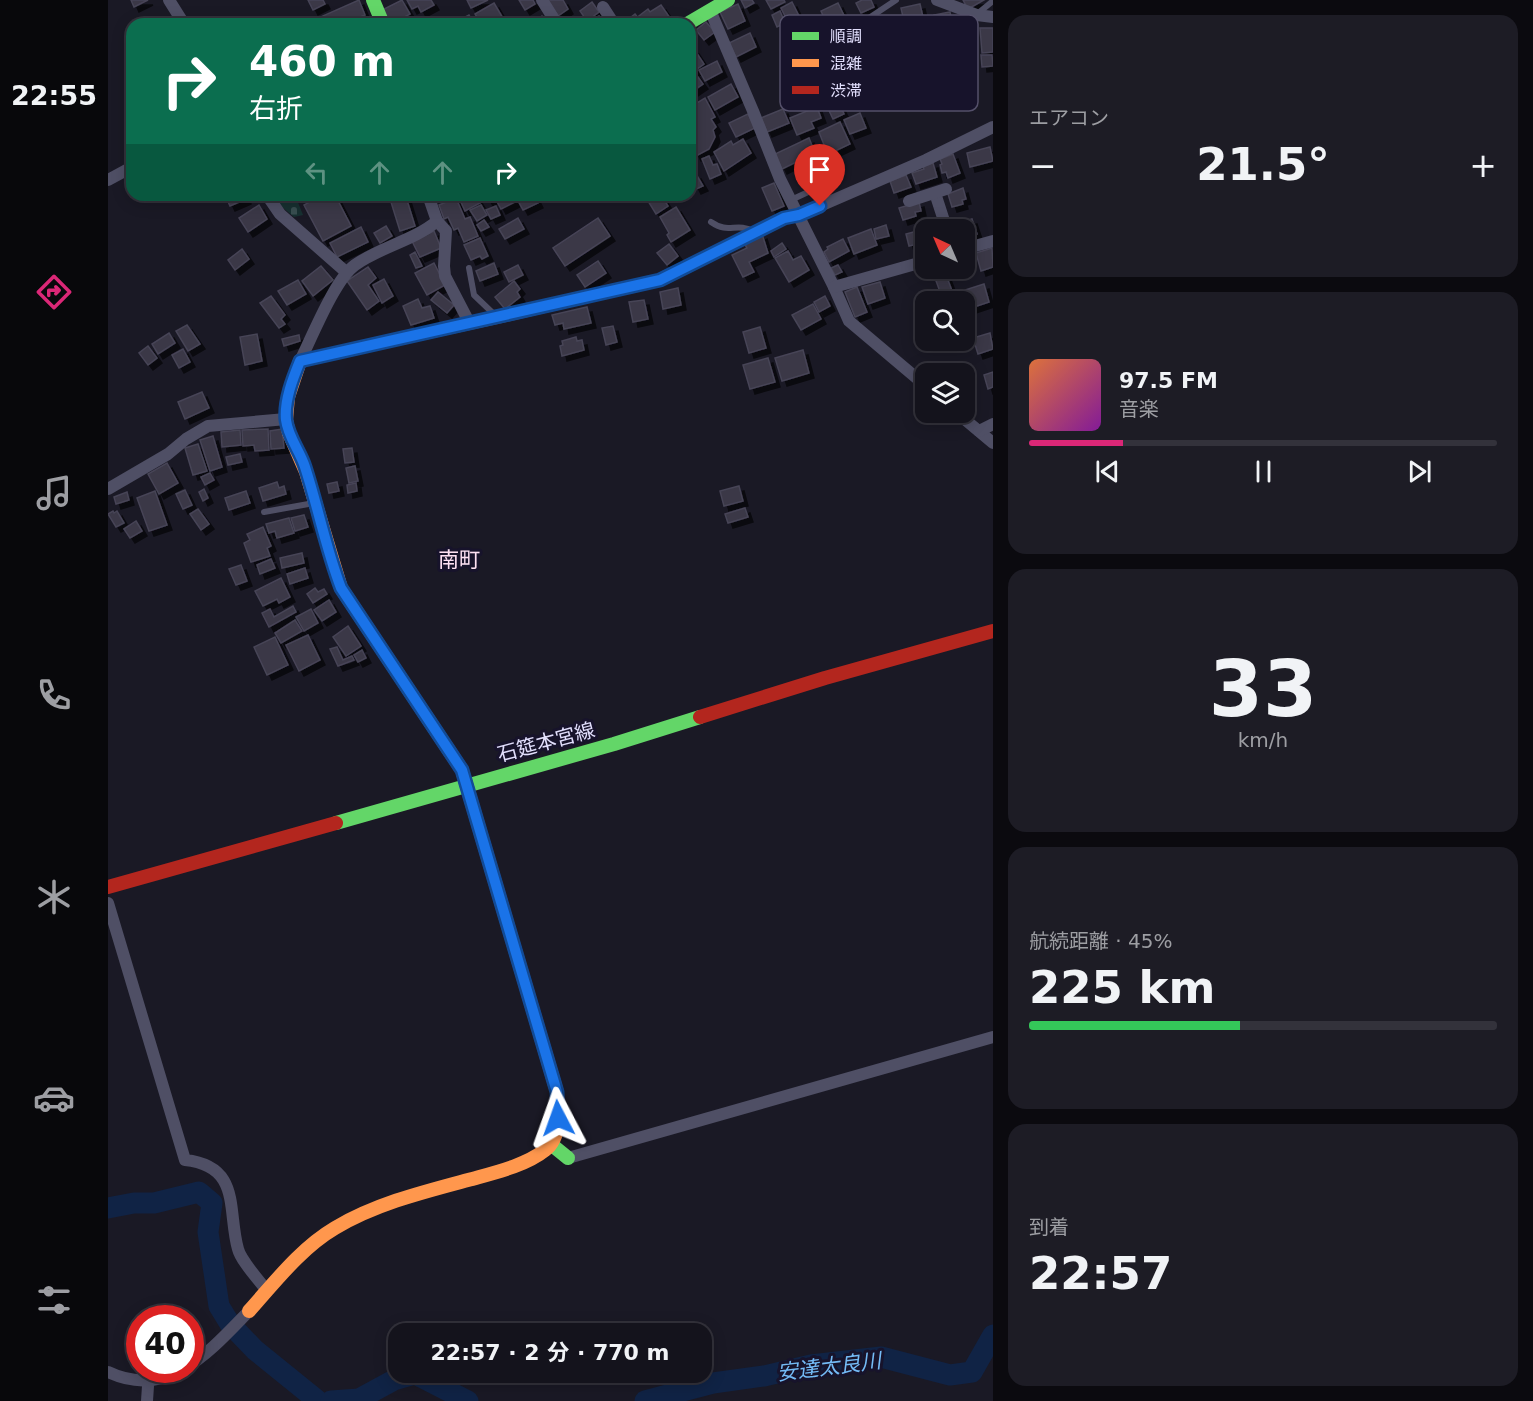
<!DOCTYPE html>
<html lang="ja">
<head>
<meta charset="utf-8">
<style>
	body { margin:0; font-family:"DejaVu Sans","Noto Sans JP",sans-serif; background:#1d1c25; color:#f1f3f6; height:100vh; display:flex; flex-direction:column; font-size:22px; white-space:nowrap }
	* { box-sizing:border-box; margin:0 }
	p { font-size:20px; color:#9d9ea3 }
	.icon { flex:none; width:33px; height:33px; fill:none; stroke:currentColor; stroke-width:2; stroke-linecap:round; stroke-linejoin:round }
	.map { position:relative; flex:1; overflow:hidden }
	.sheet { display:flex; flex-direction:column; gap:15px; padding:15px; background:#0b0a0f; width:540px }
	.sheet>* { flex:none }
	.banner { position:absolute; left:18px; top:18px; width:570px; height:183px; border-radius:18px; box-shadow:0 3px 15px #0003,0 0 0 2px #33323b; background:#0b6e4f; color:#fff; overflow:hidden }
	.needle { width:39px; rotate:316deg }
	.tools { position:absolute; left:807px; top:219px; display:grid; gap:12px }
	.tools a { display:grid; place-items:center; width:60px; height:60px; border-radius:12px; background:#14131c; box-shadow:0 3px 15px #0003,0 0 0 2px #33323b; font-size:30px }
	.speed { position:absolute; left:18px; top:1305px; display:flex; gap:12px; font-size:30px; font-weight:700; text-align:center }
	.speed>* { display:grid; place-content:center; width:78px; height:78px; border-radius:50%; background:#14131c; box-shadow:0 3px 15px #0003,0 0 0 2px #33323b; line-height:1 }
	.speed .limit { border:9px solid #d22; background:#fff; color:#111 }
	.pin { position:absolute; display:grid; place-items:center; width:51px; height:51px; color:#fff; margin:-62px -26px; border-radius:50% 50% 50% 0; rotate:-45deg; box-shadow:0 0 6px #0007 }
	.pin .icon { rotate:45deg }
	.me { position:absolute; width:66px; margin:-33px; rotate:356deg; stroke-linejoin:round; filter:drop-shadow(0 0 4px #0008) }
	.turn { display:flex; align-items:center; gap:21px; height:126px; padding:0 24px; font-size:27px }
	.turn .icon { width:78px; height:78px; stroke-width:2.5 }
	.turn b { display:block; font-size:42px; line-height:51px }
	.lanes { display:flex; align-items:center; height:57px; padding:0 24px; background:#0003; justify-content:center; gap:30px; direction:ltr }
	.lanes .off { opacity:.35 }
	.big { font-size:45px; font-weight:700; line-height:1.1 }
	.sheet .widget { flex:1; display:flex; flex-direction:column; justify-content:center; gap:9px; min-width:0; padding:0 21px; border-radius:18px; background:#1d1c25 }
	.sheet .dial { align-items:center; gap:0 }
	.dial b { font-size:78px; line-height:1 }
	.song { display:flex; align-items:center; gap:18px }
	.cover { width:72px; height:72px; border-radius:9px; background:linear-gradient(135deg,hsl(20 70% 55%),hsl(290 70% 35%)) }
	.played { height:6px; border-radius:3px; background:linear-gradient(90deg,#db2777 20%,#33323b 20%) }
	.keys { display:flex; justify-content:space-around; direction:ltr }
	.heat { display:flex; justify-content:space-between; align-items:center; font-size:33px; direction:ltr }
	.charge { height:9px; border-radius:4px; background:linear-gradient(90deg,#34c759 45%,#33323b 0) }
	.trip { position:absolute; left:280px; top:1323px; width:324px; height:60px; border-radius:18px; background:#14131c; box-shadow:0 3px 15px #0003,0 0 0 2px #33323b; font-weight:700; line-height:60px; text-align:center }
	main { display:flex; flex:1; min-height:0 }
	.tab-bar { display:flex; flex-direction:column; width:108px; justify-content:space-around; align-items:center; background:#08080b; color:#9d9ea3 }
	.tab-bar .icon { width:42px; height:42px }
	.tab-bar .selected { color:#db2777 }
	.tab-bar b { font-size:27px; color:#f1f3f6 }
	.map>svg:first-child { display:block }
	.cemetery { fill:url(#cemetery-stones) }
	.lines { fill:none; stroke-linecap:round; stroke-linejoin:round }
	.river { stroke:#102345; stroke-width:21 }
	.building { fill:#3a3846; stroke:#474457; stroke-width:1.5; filter:url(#shadow) }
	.lane { stroke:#4f4f65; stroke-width:6 }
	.street { stroke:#4f4f65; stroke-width:12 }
	.fast { stroke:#63d668; stroke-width:14 }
	.slow { stroke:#ff974d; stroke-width:14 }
	.jam { stroke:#b3261e; stroke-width:14 }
	.route-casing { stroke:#114b97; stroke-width:15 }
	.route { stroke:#1a73e8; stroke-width:10 }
	.labels { text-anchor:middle; stroke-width:6; stroke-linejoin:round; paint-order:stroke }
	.street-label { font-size:20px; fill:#e2dffd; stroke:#17132b }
	.neighbourhood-label { font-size:21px; fill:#fde1f3; stroke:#17132b }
	.water-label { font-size:21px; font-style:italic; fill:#74bbf6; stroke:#17132b }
	.key { fill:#17132b; stroke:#54506a; stroke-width:1.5 }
	.key-label { font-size:16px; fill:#e2dffd }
</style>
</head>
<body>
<main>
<nav class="tab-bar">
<b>22:55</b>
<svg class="icon selected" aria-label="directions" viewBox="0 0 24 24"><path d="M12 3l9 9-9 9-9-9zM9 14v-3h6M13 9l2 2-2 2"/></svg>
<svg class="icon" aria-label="music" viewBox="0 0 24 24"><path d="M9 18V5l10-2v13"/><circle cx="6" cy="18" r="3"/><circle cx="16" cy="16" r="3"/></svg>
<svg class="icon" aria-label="phone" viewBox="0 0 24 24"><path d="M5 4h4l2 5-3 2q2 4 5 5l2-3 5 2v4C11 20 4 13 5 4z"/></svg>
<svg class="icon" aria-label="climate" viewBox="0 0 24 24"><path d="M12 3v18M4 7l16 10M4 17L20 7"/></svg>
<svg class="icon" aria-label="car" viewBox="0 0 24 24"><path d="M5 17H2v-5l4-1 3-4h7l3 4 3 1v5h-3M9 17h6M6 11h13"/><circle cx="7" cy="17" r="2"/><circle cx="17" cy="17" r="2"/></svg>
<svg class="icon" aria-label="filters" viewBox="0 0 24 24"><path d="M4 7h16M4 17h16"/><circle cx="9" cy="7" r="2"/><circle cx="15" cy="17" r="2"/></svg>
</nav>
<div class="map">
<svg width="885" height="1401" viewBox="0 0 885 1401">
	<defs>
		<pattern id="cemetery-stones" width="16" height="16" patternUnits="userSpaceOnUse" patternTransform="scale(1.5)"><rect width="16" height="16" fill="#173031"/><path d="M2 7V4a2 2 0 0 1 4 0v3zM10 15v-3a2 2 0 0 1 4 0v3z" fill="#384e50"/></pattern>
		<filter id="shadow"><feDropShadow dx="5" dy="5" stdDeviation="0" flood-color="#0009"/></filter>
	</defs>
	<rect width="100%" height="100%" fill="#1a1925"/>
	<path class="cemetery" d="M164 195H187L195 215 186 217 167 201Z"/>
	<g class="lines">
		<g class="river">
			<path d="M0 1208 26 1203H46L91 1192 104 1203 100 1232 111 1306 122 1324 147 1350 210 1401"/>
			<path d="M223 1401 251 1399 286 1380 307 1374 360 1401"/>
			<path d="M537 1401 605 1383 656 1376 703 1365 773 1357 842 1375 864 1372 885 1335"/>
		</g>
	</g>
	<g class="building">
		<path d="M23 0H40L26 7Z"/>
		<path d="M200 0H215L217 4 205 10Z"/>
		<path d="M251 0 257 15 235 24H211L208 19Z"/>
		<path d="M294 0 302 14 286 23 283 19 280 21 274 10Z"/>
		<path d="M299 0H323L326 5 313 12 310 6 304 9Z"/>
		<path d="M359 0H380L363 8Z"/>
		<path d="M411 0H425L427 4 417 10Z"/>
		<path d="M439 0H455L460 9 450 16Z"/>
		<path d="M633 0H644L646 3 637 8Z"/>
		<path d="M658 0H676L677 2 663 9Z"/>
		<path d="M754 0H763L766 7 753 13 748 3Z"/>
		<path d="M855 0H876L860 9Z"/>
		<path d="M484 2 491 12 479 21 472 11Z"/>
		<path d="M684 2 691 16 680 22 673 8Z"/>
		<path d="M386 3 396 20 390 24H373L367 14Z"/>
		<path d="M730 3 743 30 726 39 713 11Z"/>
		<path d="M630 4 637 21 620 29 612 12Z"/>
		<path d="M812 4 817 26 809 28 810 32 799 34 793 8Z"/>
		<path d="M553 5 562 18 553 24H537L531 16 540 9 542 12Z"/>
		<path d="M672 11 677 23 669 27 664 15Z"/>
		<path d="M842 12 844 23 828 26 826 15Z"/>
		<path d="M527 14 535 24H521L518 21Z"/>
		<path d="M361 15 366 24H346V23Z"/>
		<path d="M434 16 441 24H415L421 19 425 23Z"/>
		<path d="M491 16 497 24H481L480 23Z"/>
		<path d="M256 18 259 24H241Z"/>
		<path d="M598 22 607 32 596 40 588 30Z"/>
		<path d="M872 28H885V52L874 53Z"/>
		<path d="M642 33 648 47 628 57 621 43Z"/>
		<path d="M586 49 596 64 582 74V64L586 61 582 52Z"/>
		<path d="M873 55H884L885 66 874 67Z"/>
		<path d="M609 61 614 72 597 81 591 70Z"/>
		<path d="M587 73 595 84 585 91 582 85V76Z"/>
		<path d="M623 84 630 97 607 110 600 97Z"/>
		<path d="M597 98 607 117 603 119 608 127 605 130 607 137 601 149 588 156 582 143V126L589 122 582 107Z"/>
		<path d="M729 99 736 114 725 119 718 104Z"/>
		<path d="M709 107 713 118 703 122 706 128 689 135 682 118Z"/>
		<path d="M675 109 681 123 659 132 653 118Z"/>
		<path d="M752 113 758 128 742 134 736 120Z"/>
		<path d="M640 114 647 128 628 137 621 123Z"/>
		<path d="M732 122 742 144 725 152 723 148 718 150 711 132Z"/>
		<path d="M701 138 707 153 674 169 667 154Z"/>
		<path d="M635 139 643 153 616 171 606 152 623 141 625 145Z"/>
		<path d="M882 147 885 161 862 167 859 153Z"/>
		<path d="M845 154 852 173 840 178 838 172 834 173 832 165 834 164 832 159Z"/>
		<path d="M601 156 605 165 609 164 613 174 602 179 594 159Z"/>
		<path d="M825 163 829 177 808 184 804 173 816 169 815 166Z"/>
		<path d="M588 174 595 186 588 189 582 177Z"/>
		<path d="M798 175 803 187 786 193 782 181Z"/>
		<path d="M666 183 676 206 664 211 654 188Z"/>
		<path d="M855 188 858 199 854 200 855 204 844 207 840 194Z"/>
		<path d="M117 195H137L138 199 122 206Z"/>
		<path d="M214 195H227L243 226 215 241 196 205Z"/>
		<path d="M367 195 372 203 357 211 353 202Z"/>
		<path d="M377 195H404L407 202 393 209 387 198 380 201Z"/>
		<path d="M407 195H426L430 203 415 210Z"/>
		<path d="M538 195H553L560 206 548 214 537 196Z"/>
		<path d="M298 197 307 226 292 231 283 202Z"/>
		<path d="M348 198 357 219 362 217 370 236 356 242 350 228 346 230 340 217 336 219 331 205Z"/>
		<path d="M811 202 813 211 807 212 808 216 795 220 791 208Z"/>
		<path d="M151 205 159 219 140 232 131 218Z"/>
		<path d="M373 205 379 215 369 221 362 210Z"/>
		<path d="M388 206 392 215 383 219 378 210Z"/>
		<path d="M568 207 582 230 563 242 559 235 561 233 552 217Z"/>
		<path d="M410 218 416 229 397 239 391 229Z"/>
		<path d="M490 218 502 236 457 266 445 248Z"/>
		<path d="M864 219 869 234 856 238V230H846L845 225Z"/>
		<path d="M376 220 381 227 373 231 369 225Z"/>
		<path d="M778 225 781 236 768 239 766 229Z"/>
		<path d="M278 226 284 236 272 243 266 233Z"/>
		<path d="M253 227 260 242 229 257 222 243Z"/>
		<path d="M763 229 769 245 746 254 740 238Z"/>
		<path d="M817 229 818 242 801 246 798 234Z"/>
		<path d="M326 231 333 248 312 257 304 241Z"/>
		<path d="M654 234 660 253 641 262 646 272 635 277 624 255 639 248 636 243Z"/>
		<path d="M372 238 380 256 374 259 372 256 363 260 356 245Z"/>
		<path d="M735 239 741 251 721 262 716 252 720 249 719 247Z"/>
		<path d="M674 243 678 249 666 257 663 251Z"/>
		<path d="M561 244 570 256 559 265 549 253Z"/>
		<path d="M884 248 885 267 873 271 868 253Z"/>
		<path d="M134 249 141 259 127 270 120 260Z"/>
		<path d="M680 251 685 260 693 256 701 270 681 282 667 258Z"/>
		<path d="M307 252 314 266 308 268 302 255Z"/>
		<path d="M490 261 498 273 477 287 469 275Z"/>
		<path d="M326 263 337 285 319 295 307 273Z"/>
		<path d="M386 263 390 274 372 281 368 271Z"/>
		<path d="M410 265 415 275 401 282 396 272Z"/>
		<path d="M730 265 734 272 727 275 723 268Z"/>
		<path d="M213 266 225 280 205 296 194 281Z"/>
		<path d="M260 267 268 278 260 285 271 301 259 310 239 281Z"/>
		<path d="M838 275 846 296 835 300 827 278Z"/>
		<path d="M276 279 285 296 274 303 265 285Z"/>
		<path d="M190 280 198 294 179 305 170 291Z"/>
		<path d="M406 281 412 289 409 292 412 297 397 309 387 297Z"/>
		<path d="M772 282 777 298 760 304 754 287Z"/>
		<path d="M876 284 881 302 857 310 856 302H854L851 292Z"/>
		<path d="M749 287 759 312 747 317 737 292Z"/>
		<path d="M570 288 573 305 555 309 552 292Z"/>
		<path d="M330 292 346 305 339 313 323 300Z"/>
		<path d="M163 296 177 315 173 319 177 324 171 328 152 303Z"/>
		<path d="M717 296 722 306 711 312 706 302Z"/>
		<path d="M310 299 314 308 322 306 326 318 303 325 295 306Z"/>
		<path d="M536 300 540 319 525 322 521 302Z"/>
		<path d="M705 304 713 319 693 330 684 315Z"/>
		<path d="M479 307 483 323 456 329 455 323 447 325 444 315Z"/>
		<path d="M79 325 92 344 80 351 68 331Z"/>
		<path d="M505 326 509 342 498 345 494 328Z"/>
		<path d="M652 327 658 348 641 353 635 332Z"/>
		<path d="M61 333 67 343 50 354 44 344Z"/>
		<path d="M882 333 885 349 870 354 865 338Z"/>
		<path d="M149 334 154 361 137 365 132 337Z"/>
		<path d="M191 335 192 341 176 346 174 339Z"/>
		<path d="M468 337 469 341 474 340 476 350 454 356 452 346 455 345 454 341Z"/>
		<path d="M40 346 49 358 40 365 31 353Z"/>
		<path d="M75 349 82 362 71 368 64 355Z"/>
		<path d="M695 350 701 373 674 381 667 358Z"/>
		<path d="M660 358 667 382 642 389 635 365Z"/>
		<path d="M885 372V387L880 389 876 375Z"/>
		<path d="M94 392 101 408 77 419 70 402Z"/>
		<path d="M160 429 161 450 147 451 146 445 135 446 134 430Z"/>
		<path d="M174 429 176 448 163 449 162 431Z"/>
		<path d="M132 430 133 445 114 447 113 432Z"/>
		<path d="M105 436 114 467 102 471 92 440Z"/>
		<path d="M90 444 99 471 85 475 77 448Z"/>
		<path d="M244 448 246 462 237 463 235 449Z"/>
		<path d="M132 454 134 462 120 465 118 457Z"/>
		<path d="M59 463 70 483 51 494 40 474Z"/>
		<path d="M247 466 250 481 241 483 238 468Z"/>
		<path d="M102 473 106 480 97 485 93 477Z"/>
		<path d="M169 482 171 488 176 486 178 494 155 501 151 488Z"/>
		<path d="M229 482 231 491 221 493 219 484Z"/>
		<path d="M248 483 249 491 240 493 239 485Z"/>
		<path d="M631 486 635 501 616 506 612 491Z"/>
		<path d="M96 489 100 498 95 501 91 492Z"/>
		<path d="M77 490 84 505 75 509 68 494Z"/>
		<path d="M47 491 59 525 41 531 29 498Z"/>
		<path d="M138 491 142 503 121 510 117 498Z"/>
		<path d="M19 492 21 500 8 504 6 497Z"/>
		<path d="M637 508 640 517 620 523 617 514Z"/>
		<path d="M90 509 101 524 93 530 82 514Z"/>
		<path d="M5 511 6 513 9 511 16 523 8 527 0 514Z"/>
		<path d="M196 515 200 527 187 531 183 518Z"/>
		<path d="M181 518 186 533 169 538 167 531 161 533 158 524Z"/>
		<path d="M28 521 34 531 22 538 16 529Z"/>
		<path d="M155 527 163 546 159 548 162 556 143 562 136 543 142 540 139 534Z"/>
		<path d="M194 553 196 563 174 568 172 558Z"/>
		<path d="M163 559 167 568 152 574 149 565Z"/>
		<path d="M133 565 139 581 128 585 121 569Z"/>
		<path d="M197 568 200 578 182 584 179 574Z"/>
		<path d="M173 578 182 597 171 603 169 599 155 606 147 591Z"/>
		<path d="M207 588 210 592 216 589 219 594 205 603 199 594Z"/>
		<path d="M221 600 228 612 214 621 206 610Z"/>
		<path d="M185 606 188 612 161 627 154 613 162 609 166 617Z"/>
		<path d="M203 609 210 623 196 631 188 617Z"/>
		<path d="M187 620 194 631 173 643 167 633Z"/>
		<path d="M240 626 253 646 238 656 225 637Z"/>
		<path d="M200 635 212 660 191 671 178 645Z"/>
		<path d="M167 637 180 665 159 675 146 647Z"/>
		<path d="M229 647 235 660 244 656 246 660 230 666 222 649Z"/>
		<path d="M254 650 258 658 250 662 246 655Z"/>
	</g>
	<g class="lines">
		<g class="lane">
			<path d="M869 14 885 1"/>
			<path d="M761 18 788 0"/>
			<path d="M683 200 713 186 727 174V165L722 157"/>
			<path d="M603 222C622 235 627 221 647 232"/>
			<path d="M361 268 366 295 390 318"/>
			<path d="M156 512 206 503"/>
		</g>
		<g class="street">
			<path d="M61 0 76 24"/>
			<path d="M434 0 449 24"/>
			<path d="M829 0 869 15 885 17"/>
			<path d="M495 7 506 24"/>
			<path d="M602 10 645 111 672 179 726 287 741 321 818 386"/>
			<path d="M0 180 24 167"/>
			<path d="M827 193 839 230"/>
			<path d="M159 195 172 214 238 272"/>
			<path d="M801 201 838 189"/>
			<path d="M329 221 338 231 336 266 337 276 362 324"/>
			<path d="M856 249 885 241"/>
			<path d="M726 287 818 261"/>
			<path d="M192 361 390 318 552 280 676 218 691 215 818 160 885 127"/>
			<path d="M192 361C204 337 227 279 247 265 272 247 307 240 329 221L320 195"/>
			<path d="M848 412 885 443"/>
			<path d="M871 431 885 424"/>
			<path d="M0 489 60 454 78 439 100 426 178 419"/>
			<path d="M0 903 77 1160C134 1166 119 1211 130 1249 133 1261 151 1280 159 1291"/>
			<path d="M460 1158 885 1037"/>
			<path d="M0 1372C60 1401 103 1350 141 1311"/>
			<path d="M39 1401 40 1386"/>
		</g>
		<g class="fast">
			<path d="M265 0 275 24"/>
			<path d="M579 24 620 0"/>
			<path d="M228 823 506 744 592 717"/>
			<path d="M444 1145 460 1158"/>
		</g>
		<g class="slow">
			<path d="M192 361 180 397 178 420 181 433 198 472 233 588 342 752"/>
			<path d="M141 1311C167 1282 193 1248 227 1228 267 1204 315 1192 360 1180 385 1173 417 1166 437 1150 446 1143 449 1133 450 1122"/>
		</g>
		<g class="jam">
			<path d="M592 717 717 678 885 631"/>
			<path d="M342 752 354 770 449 1092 450 1122"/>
			<path d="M0 887 228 823"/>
		</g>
	</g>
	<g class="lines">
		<g class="route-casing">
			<path id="route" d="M450 1118 449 1092 354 770 233 588C218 549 210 507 197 467 192 451 180 437 178 420 176 401 185 378 192 361L552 280 676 218 691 215 712 206"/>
		</g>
		<use href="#route" class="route"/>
	</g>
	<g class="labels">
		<g class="street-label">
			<text transform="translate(438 742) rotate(-15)" y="7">石筵本宮線</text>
		</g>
		<g class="neighbourhood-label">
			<text x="351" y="567">南町</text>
		</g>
		<g class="water-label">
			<text transform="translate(721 1367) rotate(-7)" y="7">安達太良川</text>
		</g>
	</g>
	<rect x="672" y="15" width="198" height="96" rx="9" class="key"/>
	<rect x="684" y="32" width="27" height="8" fill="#63d668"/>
	<rect x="684" y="59" width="27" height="8" fill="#ff974d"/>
	<rect x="684" y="86" width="27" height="8" fill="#b3261e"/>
	<g class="key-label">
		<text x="722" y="42">順調</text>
		<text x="722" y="69">混雑</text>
		<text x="722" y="96">渋滞</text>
	</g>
</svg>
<div class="tools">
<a><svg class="needle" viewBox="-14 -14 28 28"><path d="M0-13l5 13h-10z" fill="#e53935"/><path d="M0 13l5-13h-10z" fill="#9d9ea3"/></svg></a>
<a><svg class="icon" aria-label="search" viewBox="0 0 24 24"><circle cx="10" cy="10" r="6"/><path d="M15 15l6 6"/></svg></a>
<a><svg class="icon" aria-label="layers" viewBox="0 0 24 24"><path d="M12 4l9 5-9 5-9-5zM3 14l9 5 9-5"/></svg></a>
</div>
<div class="speed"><div class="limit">40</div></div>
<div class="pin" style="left:712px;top:206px;background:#d93025"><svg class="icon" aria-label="arrive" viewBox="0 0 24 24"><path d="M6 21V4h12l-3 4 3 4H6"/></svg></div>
<svg class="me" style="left:450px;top:1118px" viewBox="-20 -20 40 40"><path d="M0-17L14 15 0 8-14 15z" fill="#1a73e8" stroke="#fff" stroke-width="4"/></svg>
<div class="trip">22:57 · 2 分 · 770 m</div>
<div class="banner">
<div class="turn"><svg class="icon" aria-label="right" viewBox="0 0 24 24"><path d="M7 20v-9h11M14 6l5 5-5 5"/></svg><div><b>460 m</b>右折</div></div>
<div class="lanes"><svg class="icon off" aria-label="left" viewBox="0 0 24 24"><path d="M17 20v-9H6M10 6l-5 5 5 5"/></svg><svg class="icon off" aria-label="ahead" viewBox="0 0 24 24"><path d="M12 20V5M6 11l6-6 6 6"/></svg><svg class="icon off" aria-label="ahead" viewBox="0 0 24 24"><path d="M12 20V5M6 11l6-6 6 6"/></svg><svg class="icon" aria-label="right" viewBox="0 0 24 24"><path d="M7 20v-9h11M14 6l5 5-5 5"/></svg></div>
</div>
</div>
<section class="sheet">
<div class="widget"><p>エアコン</p>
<div class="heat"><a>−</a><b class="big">21.5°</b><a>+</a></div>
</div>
<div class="widget">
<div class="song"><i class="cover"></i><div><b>97.5 FM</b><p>音楽</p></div></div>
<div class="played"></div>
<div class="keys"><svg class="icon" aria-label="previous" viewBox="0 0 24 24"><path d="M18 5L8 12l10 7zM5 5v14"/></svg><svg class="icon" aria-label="pause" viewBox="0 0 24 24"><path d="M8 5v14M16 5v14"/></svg><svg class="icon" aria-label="next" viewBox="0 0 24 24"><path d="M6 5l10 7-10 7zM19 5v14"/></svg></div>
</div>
<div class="widget dial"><b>33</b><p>km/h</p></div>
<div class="widget"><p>航続距離 · 45%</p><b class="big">225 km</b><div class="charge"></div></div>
<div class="widget"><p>到着</p><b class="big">22:57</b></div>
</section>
</main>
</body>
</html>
